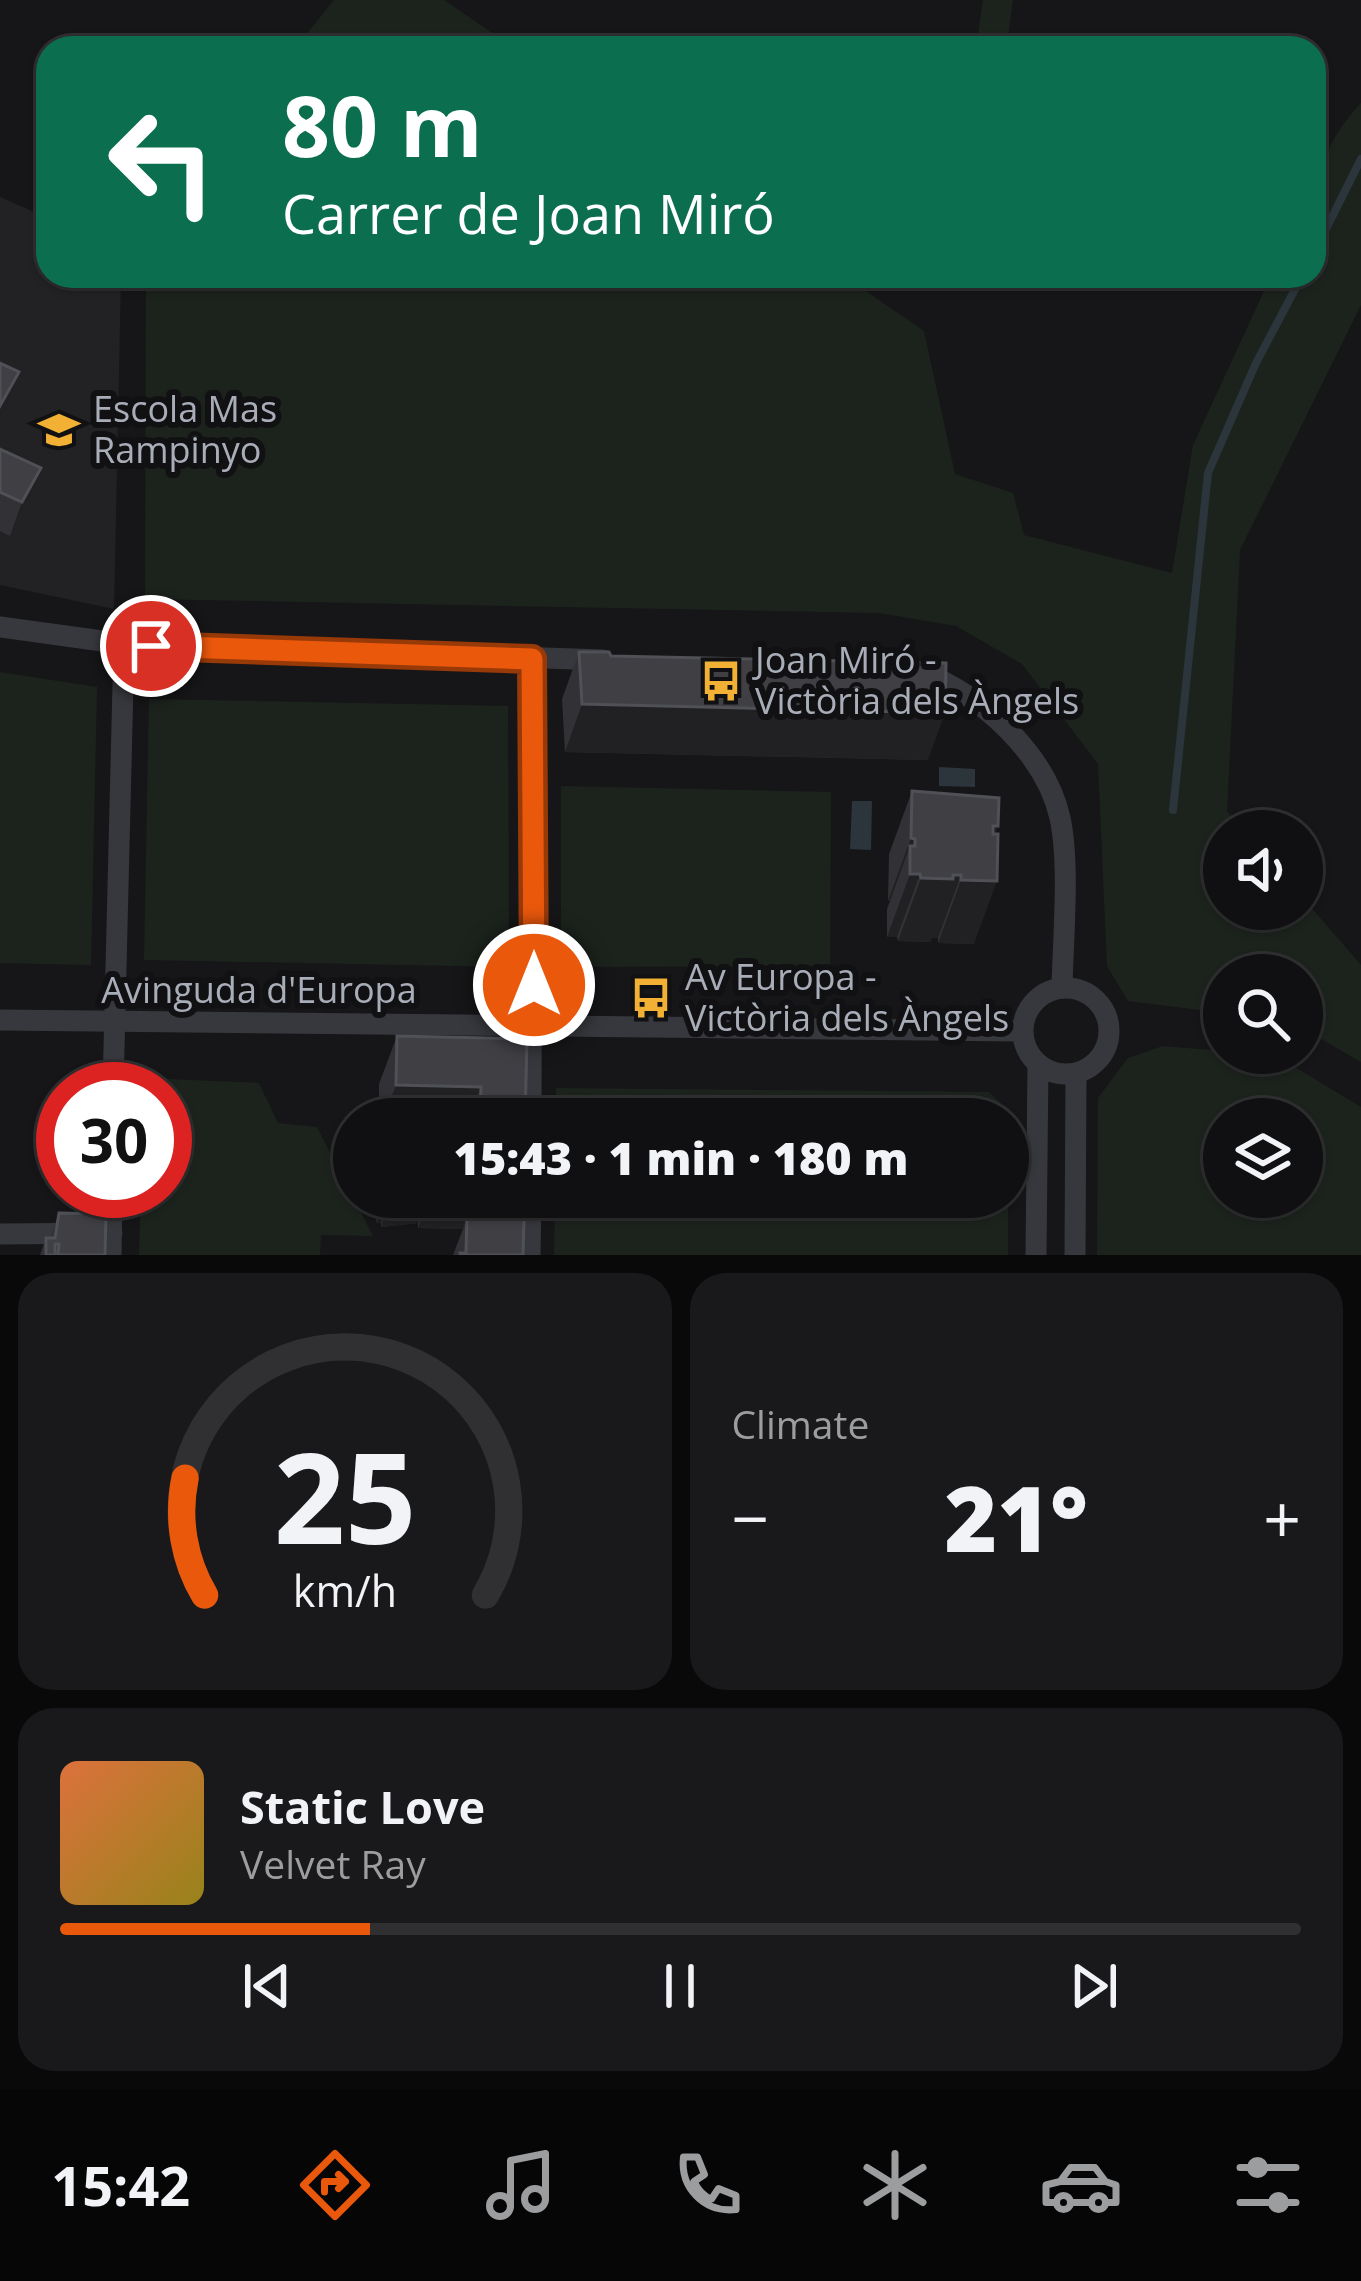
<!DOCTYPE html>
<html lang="en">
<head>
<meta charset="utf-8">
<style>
	body { margin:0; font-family:"Open Sans",sans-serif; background:#19191b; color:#f1f3f6; height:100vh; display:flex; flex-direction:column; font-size:45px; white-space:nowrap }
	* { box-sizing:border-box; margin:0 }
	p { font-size:39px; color:#9c9d9f }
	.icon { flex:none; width:66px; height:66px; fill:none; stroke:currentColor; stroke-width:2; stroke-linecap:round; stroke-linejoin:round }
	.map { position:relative; height:1255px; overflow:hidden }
	.sheet { display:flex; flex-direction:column; gap:18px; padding:18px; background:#09090a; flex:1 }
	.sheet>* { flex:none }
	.guide { position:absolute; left:36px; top:36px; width:1290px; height:252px; border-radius:36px; box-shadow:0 3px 9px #0004,0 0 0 3px #303032; background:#0b6e4f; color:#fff; overflow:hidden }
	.controls { position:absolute; left:1203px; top:810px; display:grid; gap:24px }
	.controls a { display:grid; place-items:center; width:120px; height:120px; border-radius:50%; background:#101012; box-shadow:0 3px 9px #0004,0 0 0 3px #303032; font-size:60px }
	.speed { position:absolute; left:36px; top:1062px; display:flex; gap:24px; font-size:60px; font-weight:700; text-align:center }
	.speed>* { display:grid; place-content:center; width:156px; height:156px; border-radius:50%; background:#101012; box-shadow:0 3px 9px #0004,0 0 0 3px #303032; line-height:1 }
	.speed .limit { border:18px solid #d22; background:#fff; color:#111 }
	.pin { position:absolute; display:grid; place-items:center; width:102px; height:102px; color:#fff; margin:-51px; border:6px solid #fff; border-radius:50%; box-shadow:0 3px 12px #0007 }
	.me { position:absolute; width:132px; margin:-66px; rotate:0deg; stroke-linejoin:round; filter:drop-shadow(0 0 9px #0008) }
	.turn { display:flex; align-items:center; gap:42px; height:252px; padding:0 48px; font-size:54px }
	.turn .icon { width:156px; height:156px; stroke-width:2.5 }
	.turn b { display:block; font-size:84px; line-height:102px }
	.big { font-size:90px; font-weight:800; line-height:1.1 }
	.sheet .card { flex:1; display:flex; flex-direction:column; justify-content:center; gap:18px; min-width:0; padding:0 42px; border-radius:36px; background:#19191b }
	.sheet .dial { align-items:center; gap:0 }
	.dial svg { height:312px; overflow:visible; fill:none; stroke:#303032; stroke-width:7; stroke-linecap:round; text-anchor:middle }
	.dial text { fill:#f1f3f6; stroke:none }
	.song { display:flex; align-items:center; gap:36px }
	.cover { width:144px; height:144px; border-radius:18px; background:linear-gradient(135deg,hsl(20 70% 55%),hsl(50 70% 35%)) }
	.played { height:12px; border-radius:6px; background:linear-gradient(90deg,#ea580c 25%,#303032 25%) }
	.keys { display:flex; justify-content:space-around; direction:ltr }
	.heat { display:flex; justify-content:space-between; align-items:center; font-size:66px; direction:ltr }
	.sheet .tiles { flex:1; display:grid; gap:18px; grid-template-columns:1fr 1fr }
	.card:last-child { grid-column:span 2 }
	.trip { position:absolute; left:333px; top:1098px; width:696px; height:120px; border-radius:60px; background:#101012; box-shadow:0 3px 9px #0004,0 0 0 3px #303032; font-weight:800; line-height:120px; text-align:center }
	.tab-bar { display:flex; height:192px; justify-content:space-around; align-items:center; background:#060607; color:#9c9d9f }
	.tab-bar .icon { width:84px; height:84px }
	.tab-bar .active { color:#ea580c }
	.tab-bar b { font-size:54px; color:#f1f3f6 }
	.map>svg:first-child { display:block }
	.built { fill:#222225 }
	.green { fill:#1c231d; fill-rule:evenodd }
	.water { fill:#2c353c }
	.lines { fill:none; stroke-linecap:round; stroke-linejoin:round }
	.stream { stroke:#2c353c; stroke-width:8 }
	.street { stroke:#37383d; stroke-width:21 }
	.wall { fill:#323236 }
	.shaded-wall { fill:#212124 }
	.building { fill:#3f3f44; stroke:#4f5156; stroke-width:3 }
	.route-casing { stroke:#983908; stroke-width:30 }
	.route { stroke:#ea580c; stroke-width:21 }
	.labels { text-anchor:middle; stroke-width:12; stroke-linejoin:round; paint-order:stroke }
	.poi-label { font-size:36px; fill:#a8adb8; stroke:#111113; text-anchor:start }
	.street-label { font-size:36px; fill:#a8adb8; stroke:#111113 }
</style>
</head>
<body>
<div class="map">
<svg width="1361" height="1255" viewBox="0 0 1361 1255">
	<rect width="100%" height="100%" fill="#161618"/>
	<path class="built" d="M0 197 48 218V276H121L114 609 0 585Z"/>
	<g class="green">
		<path d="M334 0H444L514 48H295Z"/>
		<path d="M983 0H1013L1008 36 976 48Z"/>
		<path d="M1361 103V305L1240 550 1227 811 1245 831H1224V909H1302V897L1361 965V1062L1302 1028V975H1224V1013L1128 1001 1107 966 1098 764 1022 664 956 626 879 613 145 599 146 276H844L924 331 955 474 1013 493 1024 535 1172 573 1193 445 1271 276H1314C1314 204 1308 160 1361 103Z"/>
		<path d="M0 672 97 687 91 965 0 963Z"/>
		<path d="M149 699 508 706 509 967 144 960Z"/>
		<path d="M561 786 831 792 830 966 561 967Z"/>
		<path d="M1163 1046 1246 1053 1293 1066 1361 1107V1255H1097L1098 1098 1128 1058ZM1224 1119H1302V1197H1224Z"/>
		<path d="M143 1078 259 1083 278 1123 317 1127 373 1236 321 1235 320 1255H139L141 1191H165V1089H143Z"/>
		<path d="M556 1088 989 1092 1001 1103 1007 1119H555Z"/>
		<path d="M555 1197H1008V1255H554Z"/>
	</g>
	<g class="water">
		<path d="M939 767 975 769V787L939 786Z"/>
		<path d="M852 801H872L871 850 850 849Z"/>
	</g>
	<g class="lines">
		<g class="stream">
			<path d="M1314 253 1361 159"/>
			<path d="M1173 810 1208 473 1256 363 1302 276"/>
		</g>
		<g class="street">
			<path d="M0 627 124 644 603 660"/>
			<path d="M922 672C981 695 1046 754 1060 818 1070 864 1063 938 1062 988"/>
			<circle cx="1066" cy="1031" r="43"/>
			<path d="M0 1020 1022 1031"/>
			<path d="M113 1089 124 644"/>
			<path d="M531 1119 532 659"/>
			<path d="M0 1234 112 1233"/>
			<path d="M111 1255 112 1191"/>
			<path d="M530 1255 531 1197"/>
			<path d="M1036 1255 1038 1064"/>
			<path d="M1075 1255 1076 1074"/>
		</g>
	</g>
	<g class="wall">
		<path d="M0 449 28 502 10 536 0 531Z"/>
		<path d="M579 652 611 656 928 760 565 752 562 699Z"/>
		<path d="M912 791 995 834 974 944 938 943V938H932L930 942 898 941 897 937H887V909L890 901H888L889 854Z"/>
		<path d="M397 1036 527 1039 525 1119H379V1084Z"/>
		<path d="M377 1197H519L511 1217 523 1255H453L463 1229 418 1228V1223L381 1227V1223H376Z"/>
		<path d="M59 1213 105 1255H40L46 1238H50Z"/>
	</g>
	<g class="shaded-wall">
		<path d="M19 372 6 405 0 417V406Z"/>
		<path d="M41 468 28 502 10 536 22 502Z"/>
		<path d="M582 704 945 713 928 760 565 752Z"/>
		<path d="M993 826H998L978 880 997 881 974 944 938 943 961 880Z"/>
		<path d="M911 838 915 839 910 853V846L890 901H888Z"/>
		<path d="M910 874H920L897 937H887Z"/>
		<path d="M953 875H961L938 938H932L930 942 898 941 921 878Z"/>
		<path d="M396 1085 481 1087 469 1119H383Z"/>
		<path d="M386 1197H390L381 1223H376Z"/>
		<path d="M392 1197H428L418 1223 381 1227Z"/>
		<path d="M430 1197H483L474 1224 467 1216 463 1229 418 1228Z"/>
		<path d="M485 1197H519L507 1229H473Z"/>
	</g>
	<g class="building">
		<path d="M0 363 19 372 0 406Z"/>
		<path d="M0 449 41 468 22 502 0 492Z"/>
		<path d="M579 652H609L611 656 946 663 945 713 582 704Z"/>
		<path d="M912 791 999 798 998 826H993V834H998L997 881 961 880V875H953V879L921 878 920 874H910V846H915V839L911 838Z"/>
		<path d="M397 1036 527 1039 525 1119H480L481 1087 396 1085Z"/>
		<path d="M59 1213 106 1214 105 1255H58L59 1244H55V1255H46V1238H55Z"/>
		<path d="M467 1216 524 1217 523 1255H460V1253H466Z"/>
	</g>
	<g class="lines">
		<g class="route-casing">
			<path id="route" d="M151 646 532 659 534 985"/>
		</g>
		<use href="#route" class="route"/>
	</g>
	<defs>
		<g id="school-bare" transform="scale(3.24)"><path d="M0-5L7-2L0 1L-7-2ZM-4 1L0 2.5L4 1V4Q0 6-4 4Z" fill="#f2b134" stroke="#111113" stroke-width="2.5" paint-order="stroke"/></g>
		<g id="bus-bare" transform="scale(3.24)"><path d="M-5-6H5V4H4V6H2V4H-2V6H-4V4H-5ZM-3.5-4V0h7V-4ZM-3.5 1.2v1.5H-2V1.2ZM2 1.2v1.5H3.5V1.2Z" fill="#f2b134" stroke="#111113" stroke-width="2.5" paint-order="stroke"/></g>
	</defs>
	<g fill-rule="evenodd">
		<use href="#school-bare" x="59" y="430"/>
		<use href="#bus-bare" x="721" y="681"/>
		<use href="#bus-bare" x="651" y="998"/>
	</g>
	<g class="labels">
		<g class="poi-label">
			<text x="93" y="422">Escola Mas<tspan x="93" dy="41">Rampinyo</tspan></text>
			<text x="755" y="673">Joan Miró -<tspan x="755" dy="41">Victòria dels Àngels</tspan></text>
			<text x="685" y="990">Av Europa -<tspan x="685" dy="41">Victòria dels Àngels</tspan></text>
		</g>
		<g class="street-label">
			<text x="259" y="1003">Avinguda d'Europa</text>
		</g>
	</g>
</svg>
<div class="controls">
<a><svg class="icon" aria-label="sound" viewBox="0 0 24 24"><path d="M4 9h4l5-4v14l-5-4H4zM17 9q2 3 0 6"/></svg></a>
<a><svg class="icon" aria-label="search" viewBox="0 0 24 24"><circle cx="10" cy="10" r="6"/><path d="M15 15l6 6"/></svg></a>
<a><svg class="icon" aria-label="layers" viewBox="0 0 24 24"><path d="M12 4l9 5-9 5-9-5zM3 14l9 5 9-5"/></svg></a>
</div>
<div class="speed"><div class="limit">30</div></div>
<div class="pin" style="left:151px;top:646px;background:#d93025"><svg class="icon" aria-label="arrive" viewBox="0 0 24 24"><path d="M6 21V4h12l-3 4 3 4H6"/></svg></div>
<svg class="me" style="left:534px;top:985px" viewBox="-20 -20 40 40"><circle r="17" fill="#ea580c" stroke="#fff" stroke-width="3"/><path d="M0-11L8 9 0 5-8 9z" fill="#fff"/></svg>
<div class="trip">15:43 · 1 min · 180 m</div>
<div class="guide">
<div class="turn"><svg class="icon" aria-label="left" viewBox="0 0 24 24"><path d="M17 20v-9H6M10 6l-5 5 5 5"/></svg><div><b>80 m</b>Carrer de Joan Miró</div></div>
</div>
</div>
<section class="sheet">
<div class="tiles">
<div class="card dial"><svg viewBox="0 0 100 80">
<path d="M14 69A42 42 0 1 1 86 69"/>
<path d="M14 69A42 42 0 0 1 9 39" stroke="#ea580c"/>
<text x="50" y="56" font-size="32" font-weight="700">25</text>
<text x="50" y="72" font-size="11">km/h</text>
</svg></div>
<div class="card"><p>Climate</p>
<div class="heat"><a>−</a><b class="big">21°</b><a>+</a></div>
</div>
<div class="card">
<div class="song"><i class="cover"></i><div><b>Static Love</b><p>Velvet Ray</p></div></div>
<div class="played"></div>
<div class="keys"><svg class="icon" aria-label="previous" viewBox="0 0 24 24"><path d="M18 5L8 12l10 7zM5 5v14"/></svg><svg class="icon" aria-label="pause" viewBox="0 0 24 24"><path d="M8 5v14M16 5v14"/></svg><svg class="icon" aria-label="next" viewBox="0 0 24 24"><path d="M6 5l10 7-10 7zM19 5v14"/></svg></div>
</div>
</div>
</section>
<nav class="tab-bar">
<b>15:42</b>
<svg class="icon active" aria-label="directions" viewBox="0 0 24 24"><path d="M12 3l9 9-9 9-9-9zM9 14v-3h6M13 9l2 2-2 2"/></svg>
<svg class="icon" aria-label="music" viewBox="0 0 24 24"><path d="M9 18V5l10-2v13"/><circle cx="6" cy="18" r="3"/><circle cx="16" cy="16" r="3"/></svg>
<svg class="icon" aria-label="phone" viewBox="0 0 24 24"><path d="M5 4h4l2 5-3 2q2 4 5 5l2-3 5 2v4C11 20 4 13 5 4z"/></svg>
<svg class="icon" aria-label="climate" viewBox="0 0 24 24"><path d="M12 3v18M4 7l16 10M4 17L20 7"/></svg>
<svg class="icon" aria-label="car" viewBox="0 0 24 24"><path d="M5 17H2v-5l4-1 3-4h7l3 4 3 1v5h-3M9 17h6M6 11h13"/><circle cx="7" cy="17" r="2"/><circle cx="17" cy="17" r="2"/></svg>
<svg class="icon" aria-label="filters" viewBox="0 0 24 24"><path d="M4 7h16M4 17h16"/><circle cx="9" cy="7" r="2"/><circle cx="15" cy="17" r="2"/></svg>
</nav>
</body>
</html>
